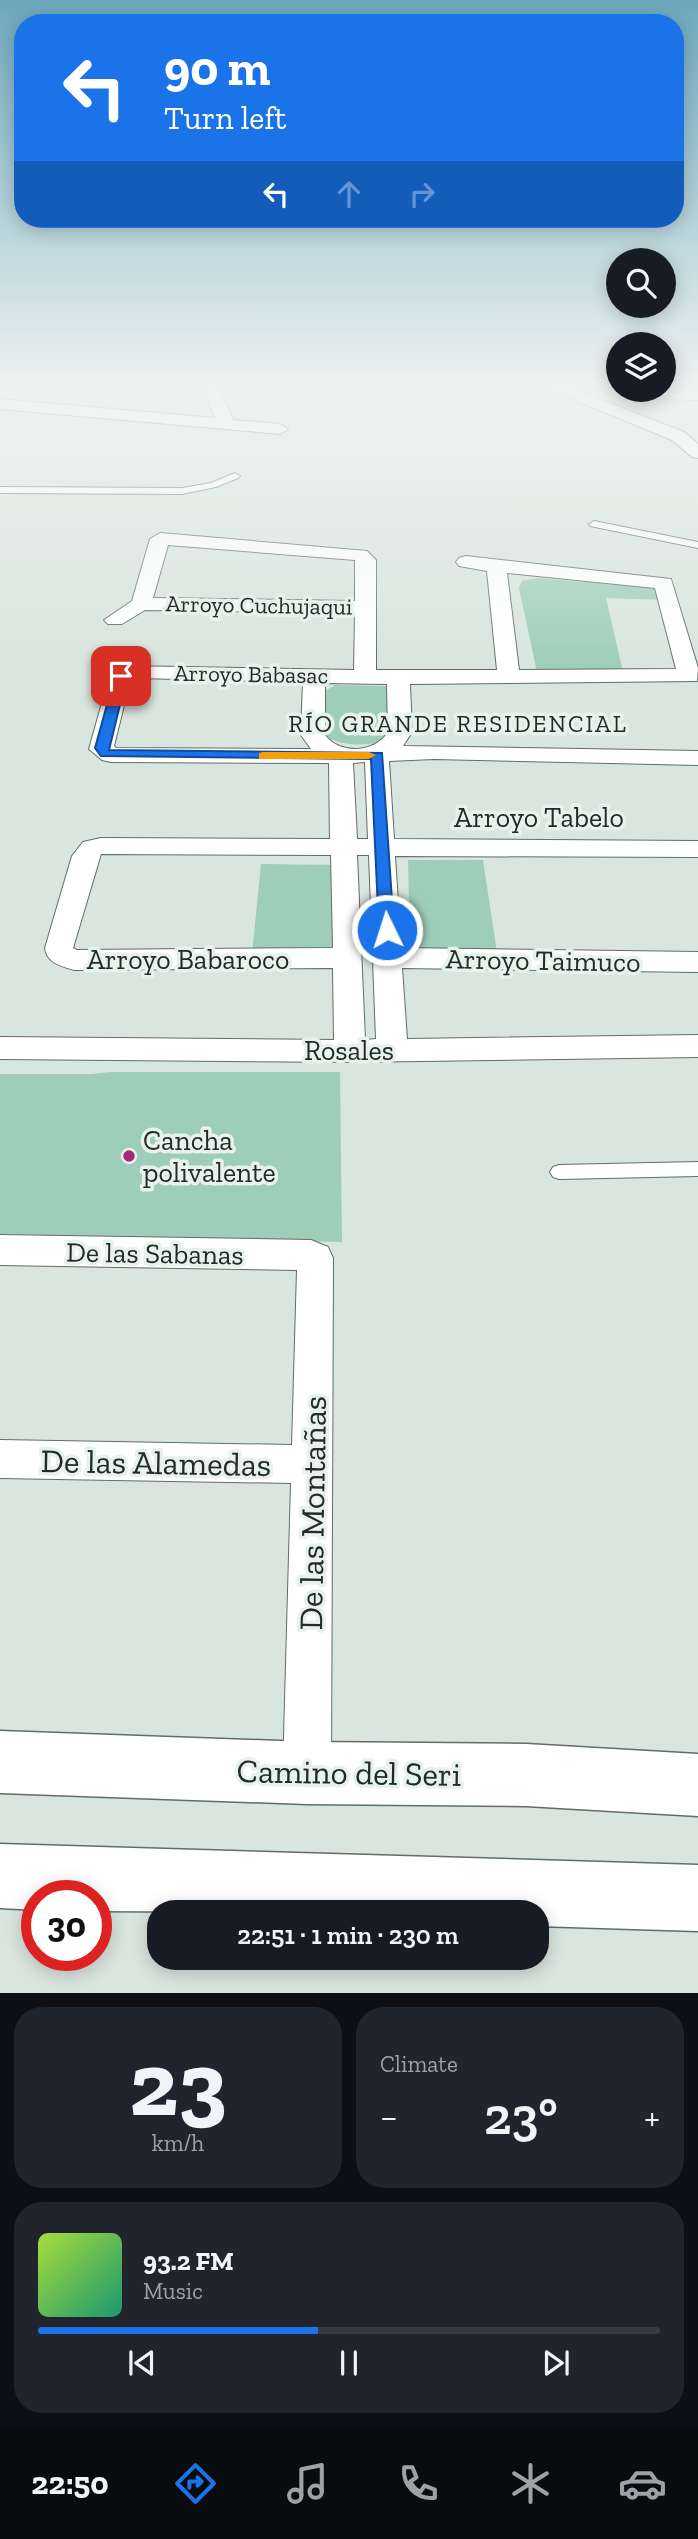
<!DOCTYPE html>
<html lang="en">
<head>
<meta charset="utf-8">
<style>
	body { margin:0; font-family:"Zilla Slab",serif; background:#20242c; color:#f1f3f6; height:100vh; display:flex; flex-direction:column; font-size:26px; white-space:nowrap }
	* { box-sizing:border-box; margin:0 }
	p { font-size:23px; color:#9ea1a6 }
	.icon { flex:none; width:38px; height:38px; fill:none; stroke:currentColor; stroke-width:2; stroke-linecap:round; stroke-linejoin:round }
	.map { position:relative; height:1993px; overflow:hidden }
	.drawer { display:flex; flex-direction:column; gap:14px; padding:14px; background:#0d0f14; flex:1 }
	.drawer>* { flex:none }
	.hud { position:absolute; left:14px; top:14px; width:670px; height:214px; border-radius:28px; box-shadow:0 4px 18px #0003; background:#1a73e8; color:#fff; overflow:hidden }
	.fabs { position:absolute; left:606px; top:248px; display:grid; gap:14px }
	.fabs a { display:grid; place-items:center; width:70px; height:70px; border-radius:50%; background:#171b24; box-shadow:0 4px 18px #0003; font-size:35px }
	.speed { position:absolute; left:21px; top:1880px; display:flex; gap:14px; font-size:35px; font-weight:700; text-align:center }
	.speed>* { display:grid; place-content:center; width:91px; height:91px; border-radius:50%; background:#171b24; box-shadow:0 4px 18px #0003; line-height:1 }
	.speed .limit { border:10px solid #d22; background:#fff; color:#111 }
	.pin { position:absolute; display:grid; place-items:center; width:60px; height:60px; color:#fff; margin:-30px; border-radius:14px; box-shadow:0 4px 10px #0006 }
	.me { position:absolute; width:77px; margin:-38px; rotate:356deg; stroke-linejoin:round; filter:drop-shadow(0 0 5px #0008) }
	.turn { display:flex; align-items:center; gap:24px; height:147px; padding:0 35px; font-size:32px }
	.turn .icon { width:91px; height:91px; stroke-width:2.5 }
	.turn b { display:block; font-size:49px; line-height:60px }
	.lanes { display:flex; align-items:center; height:66px; padding:0 35px; background:#0003; justify-content:center; gap:35px; direction:ltr }
	.lanes .off { opacity:.35 }
	.big { font-size:52px; font-weight:600; line-height:1.1 }
	.drawer .widget { flex:1; display:flex; flex-direction:column; justify-content:center; gap:10px; min-width:0; padding:0 24px; border-radius:28px; background:#20242c }
	.drawer .dial { align-items:center; gap:0 }
	.dial b { font-size:91px; line-height:1 }
	.song { display:flex; align-items:center; gap:21px }
	.cover { width:84px; height:84px; border-radius:10px; background:linear-gradient(135deg,hsl(80 70% 55%),hsl(160 70% 35%)) }
	.played { height:7px; border-radius:4px; background:linear-gradient(90deg,#1a73e8 45%,#363941 45%) }
	.keys { display:flex; justify-content:space-around; direction:ltr }
	.heat { display:flex; justify-content:space-between; align-items:center; font-size:38px; direction:ltr }
	.drawer .tiles { flex:1; display:grid; gap:14px; grid-template-columns:1fr 1fr }
	.widget:last-child { grid-column:span 2 }
	.trip { position:absolute; left:147px; top:1900px; width:402px; height:70px; border-radius:28px; background:#171b24; box-shadow:0 4px 18px #0003; font-weight:600; line-height:70px; text-align:center }
	.dock { display:flex; height:112px; justify-content:space-around; align-items:center; background:#090b0e; color:#9ea1a6 }
	.dock .icon { width:49px; height:49px }
	.dock .selected { color:#1a73e8 }
	.dock b { font-size:32px; color:#f1f3f6 }
	.map>svg:first-child { display:block }
	.green { fill:#9eceb9 }
	.lines { fill:none; stroke-linecap:round; stroke-linejoin:round }
	.service-casing { stroke:#626d68; stroke-width:2 }
	.minor-casing { stroke:#626d68; stroke-width:2 }
	.primary-casing { stroke:#626d68; stroke-width:3 }
	.service { fill:#fff; fill-rule:evenodd }
	.minor { fill:#fff; fill-rule:evenodd }
	.primary { fill:#fff; fill-rule:evenodd }
	.route { fill:#1a73e8; stroke:#114b97; stroke-width:2 }
	.slow { fill:#f59e0b }
	.poi-dot { fill:#a6297a; stroke:#e6f2ec; stroke-width:2.5 }
	.labels { text-anchor:middle; stroke-width:7; stroke-linejoin:round; paint-order:stroke }
	.far-street-label { font-size:23px; fill:#252927; stroke:#e6f2ec }
	.far-neighbourhood-label { font-size:24px; letter-spacing:2px; fill:#252927; stroke:#e6f2ec }
	.street-label { font-size:28px; fill:#252927; stroke:#e6f2ec }
	.poi-label { font-size:28px; fill:#252927; stroke:#e6f2ec; text-anchor:start }
	.near-street-label { font-size:33px; fill:#252927; stroke:#e6f2ec }
</style>
</head>
<body>
<div class="map">
<svg width="698" height="1993" viewBox="0 0 698 1993">
	<rect width="100%" height="100%" fill="#d9e5df"/>
	<g class="green">
		<path d="M537 578 660 588 665 600 606 598 623 672H537L519 588 522 581Z"/>
		<path d="M335 685 385 686 393 693 396 735C374 747 346 748 324 736V692Z"/>
		<path d="M408 860H483L497 953H420L410 946Z"/>
		<path d="M261 864 338 865 340 952 252 954Z"/>
		<path d="M111 1072H340L342 1242 0 1234V1074H92Z"/>
	</g>
	<g class="lines">
		<g class="service-casing">
			<g id="service">
				<path d="M235 473 240 476 238 478 216 487 182 494 0 493V487L182 488 211 483Z"/>
				<path d="M594 521 698 542V548L590 526 589 524Z"/>
				<path d="M698 1162V1176L559 1179 553 1177 550 1172 553 1167 559 1165Z"/>
			</g>
		</g>
		<g class="minor-casing">
			<g id="minor">
				<path d="M203 387H219L233 420 280 424 288 429 280 434 0 409V399L215 418Z"/>
				<path d="M548 387H569L684 432 698 444V458L692 457 672 440 550 390Z"/>
				<path d="M624 390H698V400L630 398 624 396Z"/>
				<path d="M160 533 367 551 376 560V670H497L487 571 459 566 456 562 459 558 466 556 671 579 698 668 697 681 410 684 412 732 403 746 698 751V765L434 759 389 761 394 839 698 841V857L395 856 401 948 698 952V972L402 968 407 1039 698 1035V1057L350 1062 0 1059V1037L334 1040 333 968 74 970C61 966 47 963 45 948L72 856 83 842 101 838 330 839 329 763 111 762 102 760 89 749 109 678 123 666 354 670 355 613 145 610 122 624H108L104 620 132 601 150 539ZM168 545 355 560V601L153 598ZM507 573 655 588 676 669 519 670ZM136 678 303 682 301 735 311 749 116 748 114 746 130 681ZM325 683 387 684 388 732C375 753 340 755 325 735ZM365 762 368 839H357L353 763ZM101 854 331 855 333 948 77 950 73 948ZM357 855H369L376 1039 365 1040Z"/>
				<path d="M0 1235 311 1240 328 1247 333 1258 331 1773 324 1790 307 1797 290 1790 283 1773 291 1483 0 1478V1440L292 1445 297 1270 0 1265Z"/>
			</g>
		</g>
		<g class="primary-casing">
			<g id="primary">
				<path d="M0 1731 307 1742 526 1744 698 1754V1816L526 1806 307 1804 0 1793Z"/>
				<path d="M0 1844 698 1865V1931L537 1926V1913L96 1911V1895H37V1910L0 1908Z"/>
			</g>
		</g>
		<use href="#service" class="service"/>
		<use href="#minor" class="minor"/>
		<use href="#primary" class="primary"/>
	</g>
	<linearGradient id="sky" x2="0" y2="1"><stop stop-color="#6da7bc"/><stop offset="0.58" stop-color="#eef3f1"/><stop offset="1" stop-color="#eef3f1" stop-opacity="0"/></linearGradient>
	<rect width="698" height="666" fill="url(#sky)"/>
	<path class="route" d="M121 672 127 676 109 750 382 753 394 930 392 934H381L379 930 371 759 101 756 95 748 115 676Z"/>
	<path class="slow" d="M263 752H369L376 755 369 759H259V753Z"/>
	<circle class="poi-dot" cx="129" cy="1156" r="7"/>
	<g class="labels">
		<g class="far-street-label">
			<text transform="translate(259 605) rotate(1)" y="8">Arroyo Cuchujaqui</text>
			<text transform="translate(251 674) rotate(1)" y="8">Arroyo Babasac</text>
		</g>
		<g class="far-neighbourhood-label">
			<text x="458" y="732">RÍO GRANDE RESIDENCIAL</text>
		</g>
		<g class="street-label">
			<text x="539" y="827">Arroyo Tabelo</text>
			<text x="188" y="969">Arroyo Babaroco</text>
			<text transform="translate(543 960) rotate(1)" y="10">Arroyo Taimuco</text>
			<text x="349" y="1060">Rosales</text>
			<text transform="translate(155 1253) rotate(1)" y="10">De las Sabanas</text>
		</g>
		<g class="poi-label">
			<text x="143" y="1150">Cancha<tspan x="143" dy="32">polivalente</tspan></text>
		</g>
		<g class="near-street-label">
			<text transform="translate(156 1462) rotate(1)" y="12">De las Alamedas</text>
			<text transform="translate(312 1513) rotate(-89)" y="12">De las Montañas</text>
			<text transform="translate(349 1772) rotate(1)" y="12">Camino del Seri</text>
		</g>
	</g>
</svg>
<div class="fabs">
<a><svg class="icon" aria-label="search" viewBox="0 0 24 24"><circle cx="10" cy="10" r="6"/><path d="M15 15l6 6"/></svg></a>
<a><svg class="icon" aria-label="layers" viewBox="0 0 24 24"><path d="M12 4l9 5-9 5-9-5zM3 14l9 5 9-5"/></svg></a>
</div>
<div class="speed"><div class="limit">30</div></div>
<div class="pin" style="left:121px;top:676px;background:#d93025"><svg class="icon" aria-label="arrive" viewBox="0 0 24 24"><path d="M6 21V4h12l-3 4 3 4H6"/></svg></div>
<svg class="me" style="left:387px;top:930px" viewBox="-20 -20 40 40"><circle r="17" fill="#1a73e8" stroke="#fff" stroke-width="3"/><path d="M0-11L8 9 0 5-8 9z" fill="#fff"/></svg>
<div class="trip">22:51 · 1 min · 230 m</div>
<div class="hud">
<div class="turn"><svg class="icon" aria-label="left" viewBox="0 0 24 24"><path d="M17 20v-9H6M10 6l-5 5 5 5"/></svg><div><b>90 m</b>Turn left</div></div>
<div class="lanes"><svg class="icon" aria-label="left" viewBox="0 0 24 24"><path d="M17 20v-9H6M10 6l-5 5 5 5"/></svg><svg class="icon off" aria-label="ahead" viewBox="0 0 24 24"><path d="M12 20V5M6 11l6-6 6 6"/></svg><svg class="icon off" aria-label="right" viewBox="0 0 24 24"><path d="M7 20v-9h11M14 6l5 5-5 5"/></svg></div>
</div>
</div>
<section class="drawer">
<div class="tiles">
<div class="widget dial"><b>23</b><p>km/h</p></div>
<div class="widget"><p>Climate</p>
<div class="heat"><a>−</a><b class="big">23°</b><a>+</a></div>
</div>
<div class="widget">
<div class="song"><i class="cover"></i><div><b>93.2 FM</b><p>Music</p></div></div>
<div class="played"></div>
<div class="keys"><svg class="icon" aria-label="previous" viewBox="0 0 24 24"><path d="M18 5L8 12l10 7zM5 5v14"/></svg><svg class="icon" aria-label="pause" viewBox="0 0 24 24"><path d="M8 5v14M16 5v14"/></svg><svg class="icon" aria-label="next" viewBox="0 0 24 24"><path d="M6 5l10 7-10 7zM19 5v14"/></svg></div>
</div>
</div>
</section>
<nav class="dock">
<b>22:50</b>
<svg class="icon selected" aria-label="directions" viewBox="0 0 24 24"><path d="M12 3l9 9-9 9-9-9zM9 14v-3h6M13 9l2 2-2 2"/></svg>
<svg class="icon" aria-label="music" viewBox="0 0 24 24"><path d="M9 18V5l10-2v13"/><circle cx="6" cy="18" r="3"/><circle cx="16" cy="16" r="3"/></svg>
<svg class="icon" aria-label="phone" viewBox="0 0 24 24"><path d="M5 4h4l2 5-3 2q2 4 5 5l2-3 5 2v4C11 20 4 13 5 4z"/></svg>
<svg class="icon" aria-label="climate" viewBox="0 0 24 24"><path d="M12 3v18M4 7l16 10M4 17L20 7"/></svg>
<svg class="icon" aria-label="car" viewBox="0 0 24 24"><path d="M5 17H2v-5l4-1 3-4h7l3 4 3 1v5h-3M9 17h6M6 11h13"/><circle cx="7" cy="17" r="2"/><circle cx="17" cy="17" r="2"/></svg>
</nav>
</body>
</html>
